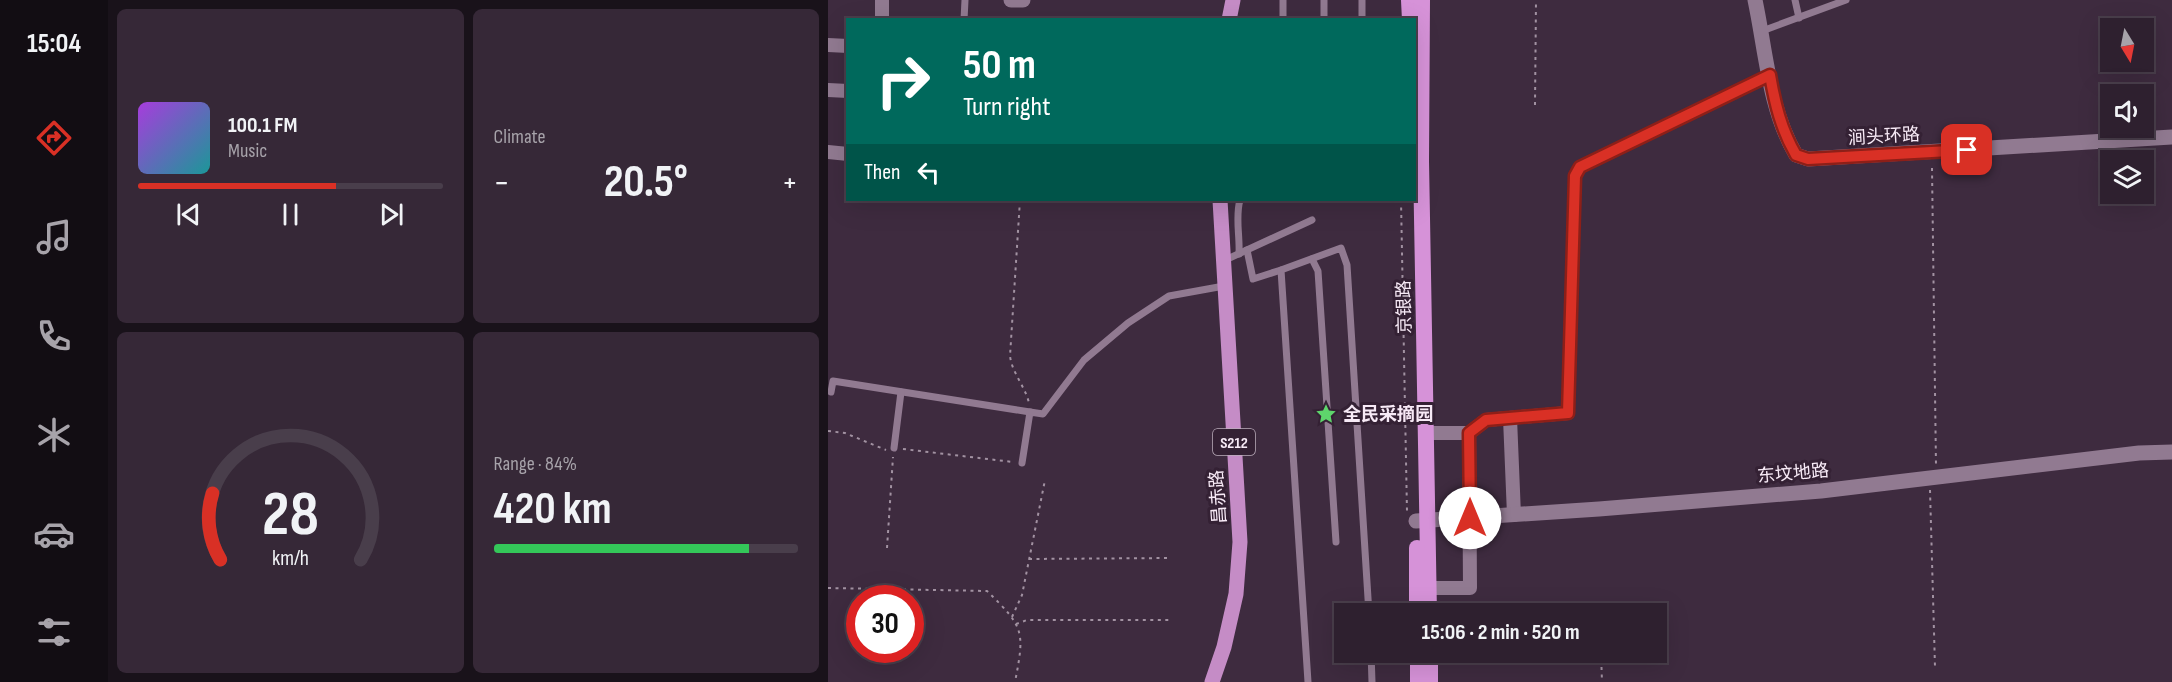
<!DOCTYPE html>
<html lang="en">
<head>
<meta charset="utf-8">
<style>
	body { margin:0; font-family:"Sofia Sans Condensed","Noto Sans SC",sans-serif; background:#362837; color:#f1f3f6; height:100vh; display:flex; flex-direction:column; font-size:22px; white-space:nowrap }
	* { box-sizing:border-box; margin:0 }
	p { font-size:20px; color:#a7a3aa }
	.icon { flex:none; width:33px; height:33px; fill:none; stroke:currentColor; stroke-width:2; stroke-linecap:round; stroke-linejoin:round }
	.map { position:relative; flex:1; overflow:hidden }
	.side { display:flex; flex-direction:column; gap:9px; padding:9px; background:#19121a; width:720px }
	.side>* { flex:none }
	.guide { position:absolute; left:18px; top:18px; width:570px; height:183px; border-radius:0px; box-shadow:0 6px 24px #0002,0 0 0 2px #493e4b; background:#00695c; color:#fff; overflow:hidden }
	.needle { width:39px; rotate:170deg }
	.controls { position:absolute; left:1272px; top:18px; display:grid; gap:12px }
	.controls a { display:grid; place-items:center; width:54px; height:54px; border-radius:0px; background:#2e202f; box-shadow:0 6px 24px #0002,0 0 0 2px #493e4b; font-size:30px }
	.speed { position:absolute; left:18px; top:585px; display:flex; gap:12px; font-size:30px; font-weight:700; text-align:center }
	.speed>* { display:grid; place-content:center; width:78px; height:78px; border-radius:50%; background:#2e202f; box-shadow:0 6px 24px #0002,0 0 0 2px #493e4b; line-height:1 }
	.speed .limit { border:9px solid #d22; background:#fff; color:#111 }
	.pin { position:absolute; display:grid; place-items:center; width:51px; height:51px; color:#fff; margin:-26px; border-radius:12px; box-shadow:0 3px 9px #0006 }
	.me { position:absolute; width:66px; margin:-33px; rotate:0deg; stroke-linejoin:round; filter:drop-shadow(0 0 4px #0008) }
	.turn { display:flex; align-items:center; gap:21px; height:126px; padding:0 18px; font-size:27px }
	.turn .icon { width:78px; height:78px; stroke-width:2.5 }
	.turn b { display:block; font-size:42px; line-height:51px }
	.then { display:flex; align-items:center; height:57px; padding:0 18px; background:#0003; gap:12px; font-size:22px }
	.big { font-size:45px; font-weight:700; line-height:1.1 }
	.side .tile { flex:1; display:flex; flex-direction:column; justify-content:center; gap:9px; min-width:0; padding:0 21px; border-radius:9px; background:#362837 }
	.side .dial { align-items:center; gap:0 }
	.dial svg { height:156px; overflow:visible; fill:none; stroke:#493e4b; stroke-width:7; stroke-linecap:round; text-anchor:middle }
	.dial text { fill:#f1f3f6; stroke:none }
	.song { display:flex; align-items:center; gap:18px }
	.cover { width:72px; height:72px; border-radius:9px; background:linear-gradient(135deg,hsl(280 70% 55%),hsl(180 70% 35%)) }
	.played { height:6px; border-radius:3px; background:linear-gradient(90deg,#d93025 65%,#493e4b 65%) }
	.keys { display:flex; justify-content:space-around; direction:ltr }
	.heat { display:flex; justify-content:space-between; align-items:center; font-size:33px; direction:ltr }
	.charge { height:9px; border-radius:4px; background:linear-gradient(90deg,#34c759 84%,#493e4b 0) }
	.side .tiles { flex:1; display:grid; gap:9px; grid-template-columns:repeat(2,1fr) }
	.trip { position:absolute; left:506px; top:603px; width:333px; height:60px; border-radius:0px; background:#2e202f; box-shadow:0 6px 24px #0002,0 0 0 2px #493e4b; font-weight:700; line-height:60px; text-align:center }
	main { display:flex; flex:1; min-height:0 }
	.menu { display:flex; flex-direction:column; width:108px; justify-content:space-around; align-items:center; background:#120d13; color:#a7a3aa }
	.menu .icon { width:42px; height:42px }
	.menu .selected { color:#d93025 }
	.menu b { font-size:27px; color:#f1f3f6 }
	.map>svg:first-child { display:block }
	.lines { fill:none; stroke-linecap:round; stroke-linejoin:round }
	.path { stroke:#a292a2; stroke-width:2; stroke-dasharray:3 4.5; stroke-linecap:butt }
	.service { stroke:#917a91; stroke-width:7 }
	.minor { stroke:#917a91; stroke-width:14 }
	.tertiary { stroke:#917a91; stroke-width:15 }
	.primary { stroke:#c58cc6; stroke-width:15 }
	.trunk { stroke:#d692d8; stroke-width:16 }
	.route-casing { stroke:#8d1f18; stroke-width:15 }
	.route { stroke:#d93025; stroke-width:10 }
	.labels { text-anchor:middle; stroke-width:6; stroke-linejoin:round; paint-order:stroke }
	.shield { fill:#342134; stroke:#bcaebc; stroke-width:1.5 }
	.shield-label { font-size:16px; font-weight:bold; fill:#f7eaf6 }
	.street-label { font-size:18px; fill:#f7eaf6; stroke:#342134 }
	.poi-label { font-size:18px; font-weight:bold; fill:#f7eaf6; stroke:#342134; text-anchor:start }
</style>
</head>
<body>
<main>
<nav class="menu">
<b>15:04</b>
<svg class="icon selected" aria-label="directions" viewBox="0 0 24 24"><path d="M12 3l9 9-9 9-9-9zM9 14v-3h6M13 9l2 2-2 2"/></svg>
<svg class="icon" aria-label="music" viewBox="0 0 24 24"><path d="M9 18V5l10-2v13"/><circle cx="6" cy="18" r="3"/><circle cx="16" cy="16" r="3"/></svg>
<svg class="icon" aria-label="phone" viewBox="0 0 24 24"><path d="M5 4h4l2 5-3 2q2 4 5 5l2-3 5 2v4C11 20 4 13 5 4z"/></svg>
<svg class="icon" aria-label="climate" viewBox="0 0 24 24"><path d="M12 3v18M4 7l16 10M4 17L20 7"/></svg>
<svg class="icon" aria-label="car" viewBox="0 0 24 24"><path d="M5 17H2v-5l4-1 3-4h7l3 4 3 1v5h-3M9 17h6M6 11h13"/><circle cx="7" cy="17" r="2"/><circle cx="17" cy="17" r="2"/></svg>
<svg class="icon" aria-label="filters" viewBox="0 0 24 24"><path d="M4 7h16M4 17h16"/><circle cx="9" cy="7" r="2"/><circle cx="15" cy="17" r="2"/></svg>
</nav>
<section class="side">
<div class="tiles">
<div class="tile">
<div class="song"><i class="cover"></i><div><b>100.1 FM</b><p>Music</p></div></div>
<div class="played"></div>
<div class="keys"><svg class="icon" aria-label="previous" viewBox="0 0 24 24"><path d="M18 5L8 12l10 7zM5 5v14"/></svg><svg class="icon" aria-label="pause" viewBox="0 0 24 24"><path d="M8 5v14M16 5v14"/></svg><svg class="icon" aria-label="next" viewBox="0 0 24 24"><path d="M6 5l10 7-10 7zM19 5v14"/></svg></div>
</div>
<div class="tile"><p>Climate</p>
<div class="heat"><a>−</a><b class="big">20.5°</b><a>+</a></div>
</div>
<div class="tile dial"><svg viewBox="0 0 100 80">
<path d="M14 69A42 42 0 1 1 86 69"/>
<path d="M14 69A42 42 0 0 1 10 35" stroke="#d93025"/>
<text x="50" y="56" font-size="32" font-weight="700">28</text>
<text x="50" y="72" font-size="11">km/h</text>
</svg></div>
<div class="tile"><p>Range · 84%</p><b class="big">420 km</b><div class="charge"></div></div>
</div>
</section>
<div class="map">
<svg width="1344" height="682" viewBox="0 0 1344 682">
	<rect width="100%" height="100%" fill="#3e2b3f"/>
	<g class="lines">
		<g class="path">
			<path d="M707 105 708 0"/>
			<path d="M1104 168 1108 466"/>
			<path d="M192 200 182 356C184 373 197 386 201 403"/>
			<path d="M573 200 579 512"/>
			<path d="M0 431 17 433 58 450"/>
			<path d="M75 449 185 462"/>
			<path d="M1102 490 1107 667"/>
			<path d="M59 548 65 457"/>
			<path d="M201 559 343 558"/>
			<path d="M0 588 159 591C196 627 197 631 187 682"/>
			<path d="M184 617 194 595 217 480"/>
			<path d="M188 624 199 620H341"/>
			<path d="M773 652 774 682"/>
		</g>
		<g class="service">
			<path d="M455 0V20"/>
			<path d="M496 0V20"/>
			<path d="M534 0V20"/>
			<path d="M967 0 971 18"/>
			<path d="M136 20 137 0"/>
			<path d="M934 31 1018 0"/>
			<path d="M419 250 425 279 453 270"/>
			<path d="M411 254C412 235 407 217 412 200"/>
			<path d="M484 259 490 271 508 542"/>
			<path d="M395 261 484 220"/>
			<path d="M3 392 5 381 202 412"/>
			<path d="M740 413 747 176 752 167 942 75"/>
			<path d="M66 448 73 392"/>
			<path d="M194 463 202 412 215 414 256 360 300 323 341 296 396 286"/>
			<path d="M543 652 544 682"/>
			<path d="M480 682 453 270 513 248 519 265 541 614"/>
		</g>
		<g class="minor">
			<path d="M54 0V20"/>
			<path d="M0 45 20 46"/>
			<path d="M0 90 20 91"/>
			<path d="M0 152 20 154"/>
			<path d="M682 418 686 515"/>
			<path d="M598 433H641L642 588H601"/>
			<path d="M641 433 658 420 740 413"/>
		</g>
		<g class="tertiary">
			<path d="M183 0H195"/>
			<path d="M927 0C938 52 941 109 968 155L980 159 1344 137"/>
			<path d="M588 521 771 509 993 491 1311 453 1344 452"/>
		</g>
		<g class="primary">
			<path d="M401 20 405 0"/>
			<path d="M384 682 396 647 408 594 412 542 392 200"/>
		</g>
		<g class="trunk">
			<path d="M581 0 582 20"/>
			<path d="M594 0 593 161 601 614"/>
			<path d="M589 548V614"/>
			<path d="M590 652V682"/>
			<path d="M602 652V682"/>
		</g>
	</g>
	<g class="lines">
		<g class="route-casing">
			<path id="route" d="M642 518 641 433 658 420 740 413 747 176 752 167 942 75C947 104 953 129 968 155L980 159 1139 150"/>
		</g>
		<use href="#route" class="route"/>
	</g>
	<defs>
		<g id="sight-bare" transform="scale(1.62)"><path d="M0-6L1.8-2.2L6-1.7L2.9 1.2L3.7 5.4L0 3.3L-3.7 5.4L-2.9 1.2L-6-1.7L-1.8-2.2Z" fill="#5ed56c" stroke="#342134" stroke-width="2.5" paint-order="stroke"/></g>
	</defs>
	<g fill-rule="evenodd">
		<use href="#sight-bare" x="498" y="414"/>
	</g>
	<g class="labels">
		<rect class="shield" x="385" y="429" width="42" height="26" rx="4.5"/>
		<g class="shield-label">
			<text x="406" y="448">S212</text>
		</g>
		<g class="street-label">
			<text transform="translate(1056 136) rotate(-3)" y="6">涧头环路</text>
			<text transform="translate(576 307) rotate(-91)" y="6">京银路</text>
			<text transform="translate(965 473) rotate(-5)" y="6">东坟地路</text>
			<text transform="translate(390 497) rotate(-94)" y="6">昌赤路</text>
		</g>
		<g class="poi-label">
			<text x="515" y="420">全民采摘园</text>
		</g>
	</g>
</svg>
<div class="controls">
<a><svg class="needle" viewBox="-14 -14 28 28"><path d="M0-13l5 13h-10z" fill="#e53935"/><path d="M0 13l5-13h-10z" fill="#a7a3aa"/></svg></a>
<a><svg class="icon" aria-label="sound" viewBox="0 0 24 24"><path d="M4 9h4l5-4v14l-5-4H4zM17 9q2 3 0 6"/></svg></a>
<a><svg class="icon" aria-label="layers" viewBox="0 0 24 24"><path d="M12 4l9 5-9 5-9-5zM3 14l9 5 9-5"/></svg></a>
</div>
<div class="speed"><div class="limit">30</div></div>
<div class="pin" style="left:1139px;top:150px;background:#d93025"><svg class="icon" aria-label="arrive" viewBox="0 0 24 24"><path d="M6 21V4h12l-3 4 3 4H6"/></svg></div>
<svg class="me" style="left:642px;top:518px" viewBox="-20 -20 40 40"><circle r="19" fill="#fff"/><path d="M0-13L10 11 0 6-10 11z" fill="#d93025"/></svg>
<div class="trip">15:06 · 2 min · 520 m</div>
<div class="guide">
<div class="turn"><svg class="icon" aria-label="right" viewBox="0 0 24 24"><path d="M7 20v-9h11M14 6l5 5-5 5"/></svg><div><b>50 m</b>Turn right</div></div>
<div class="then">Then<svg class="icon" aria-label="left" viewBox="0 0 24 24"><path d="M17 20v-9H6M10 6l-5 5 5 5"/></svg></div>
</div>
</div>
</main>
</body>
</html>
